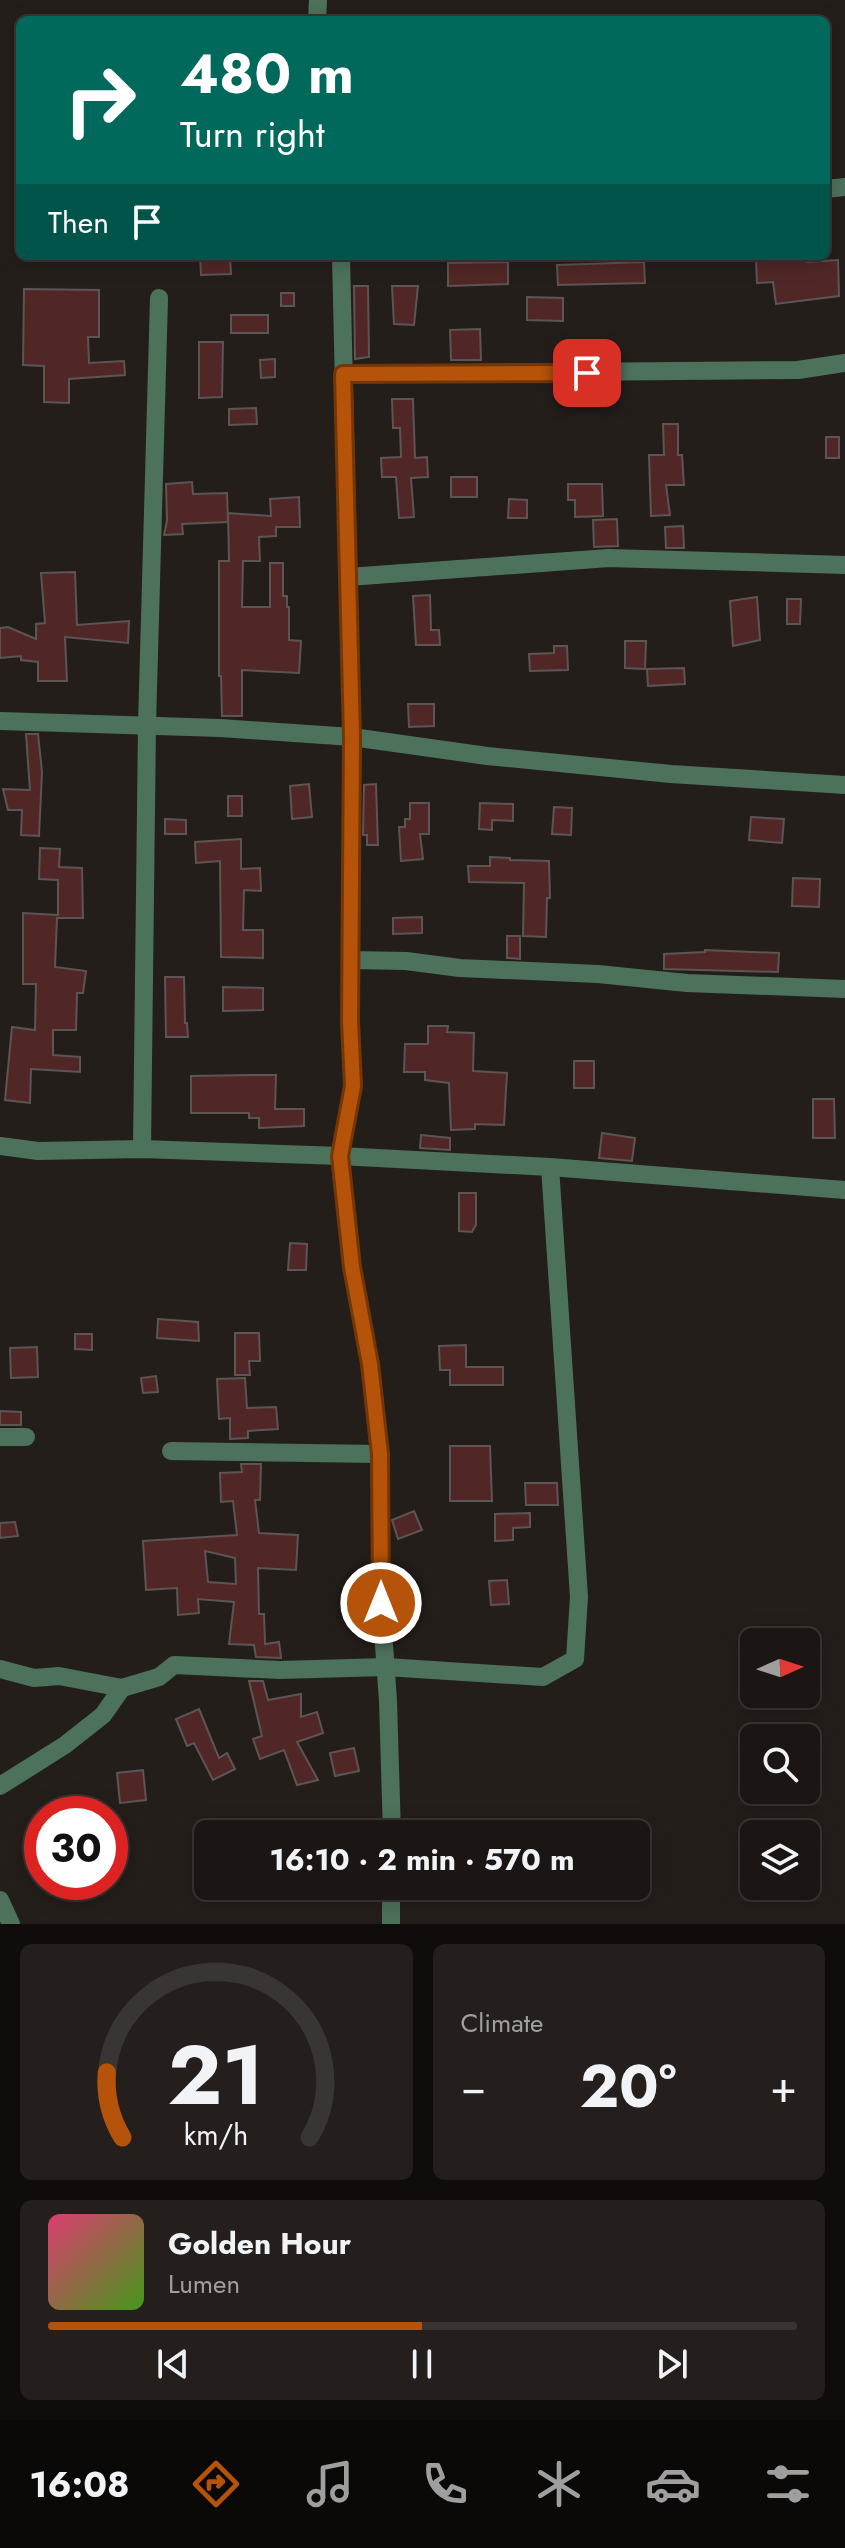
<!DOCTYPE html>
<html lang="en">
<head>
<meta charset="utf-8">
<style>
	body { margin:0; font-family:Jost,sans-serif; background:#241f1d; color:#f1f3f6; height:100vh; display:flex; flex-direction:column; font-size:30px; white-space:nowrap }
	* { box-sizing:border-box; margin:0 }
	p { font-size:26px; color:#a09fa0 }
	.icon { flex:none; width:44px; height:44px; fill:none; stroke:currentColor; stroke-width:2; stroke-linecap:round; stroke-linejoin:round }
	.map { position:relative; height:1924px; overflow:hidden }
	.details { display:flex; flex-direction:column; gap:20px; padding:20px; background:#0f0c0b; flex:1 }
	.details>* { flex:none }
	.hud { position:absolute; left:16px; top:16px; width:814px; height:244px; border-radius:12px; box-shadow:0 4px 20px #0003,0 0 0 2px #393534; background:#00695c; color:#fff; overflow:hidden }
	.needle { width:52px; rotate:87deg }
	.tools { position:absolute; left:740px; top:1628px; display:grid; gap:16px }
	.tools a { display:grid; place-items:center; width:80px; height:80px; border-radius:12px; background:#1b1614; box-shadow:0 4px 20px #0003,0 0 0 2px #393534; font-size:40px }
	.speed { position:absolute; left:24px; top:1796px; display:flex; gap:16px; font-size:40px; font-weight:700; text-align:center }
	.speed>* { display:grid; place-content:center; width:104px; height:104px; border-radius:50%; background:#1b1614; box-shadow:0 4px 20px #0003,0 0 0 2px #393534; line-height:1 }
	.speed .limit { border:12px solid #d22; background:#fff; color:#111 }
	.pin { position:absolute; display:grid; place-items:center; width:68px; height:68px; color:#fff; margin:-34px; border-radius:16px; box-shadow:0 4px 12px #0006 }
	.me { position:absolute; width:88px; margin:-44px; rotate:0deg; stroke-linejoin:round; filter:drop-shadow(0 0 6px #0008) }
	.turn { display:flex; align-items:center; gap:28px; height:168px; padding:0 32px; font-size:36px }
	.turn .icon { width:104px; height:104px; stroke-width:2.5 }
	.turn b { display:block; font-size:56px; line-height:68px }
	.then { display:flex; align-items:center; height:76px; padding:0 32px; background:#0003; gap:16px; font-size:30px }
	.big { font-size:60px; font-weight:700; line-height:1.1 }
	.details .card { flex:1; display:flex; flex-direction:column; justify-content:center; gap:12px; min-width:0; padding:0 28px; border-radius:12px; background:#241f1d }
	.details .dial { align-items:center; gap:0 }
	.dial svg { height:208px; overflow:visible; fill:none; stroke:#393534; stroke-width:7; stroke-linecap:round; text-anchor:middle }
	.dial text { fill:#f1f3f6; stroke:none }
	.song { display:flex; align-items:center; gap:24px }
	.cover { width:96px; height:96px; border-radius:12px; background:linear-gradient(135deg,hsl(340 70% 55%),hsl(100 70% 35%)) }
	.played { height:8px; border-radius:4px; background:linear-gradient(90deg,#b45309 50%,#393534 50%) }
	.keys { display:flex; justify-content:space-around; direction:ltr }
	.heat { display:flex; justify-content:space-between; align-items:center; font-size:44px; direction:ltr }
	.details .tiles { flex:1; display:grid; gap:20px; grid-template-columns:1fr 1fr }
	.card:last-child { grid-column:span 2 }
	.trip { position:absolute; left:194px; top:1820px; width:456px; height:80px; border-radius:12px; background:#1b1614; box-shadow:0 4px 20px #0003,0 0 0 2px #393534; font-weight:700; line-height:80px; text-align:center }
	.dock { display:flex; height:128px; justify-content:space-around; align-items:center; background:#0b0908; color:#a09fa0 }
	.dock .icon { width:56px; height:56px }
	.dock .selected { color:#b45309 }
	.dock b { font-size:36px; color:#f1f3f6 }
	.map>svg:first-child { display:block }
	.building { fill:#502726; stroke:#5d5454; stroke-width:2; fill-rule:evenodd }
	.lines { fill:none; stroke-linecap:round; stroke-linejoin:round }
	.minor { stroke:#4d725b; stroke-width:18 }
	.route-casing { stroke:#753606; stroke-width:20 }
	.route { stroke:#b45309; stroke-width:14 }
</style>
</head>
<body>
<div class="map">
<svg width="845" height="1924" viewBox="0 0 845 1924">
	<rect width="100%" height="100%" fill="#241e1b"/>
	<g class="building">
		<path d="M200 256H230L231 274 201 275Z"/>
		<path d="M807 257V262L838 260 839 296 776 304 773 282 757 283 756 260Z"/>
		<path d="M508 262V284L448 286V263Z"/>
		<path d="M644 262 645 283 558 285 557 265Z"/>
		<path d="M354 286H368L369 357 355 359Z"/>
		<path d="M392 286H418L414 325 394 324Z"/>
		<path d="M24 289 99 290V337H88L89 363 124 361 125 375 69 379V403L44 402V366L23 365Z"/>
		<rect x="281" y="293" width="13" height="13"/>
		<path d="M527 297 563 298V321L527 320Z"/>
		<rect x="231" y="315" width="37" height="18"/>
		<path d="M480 329 481 360H451L450 330Z"/>
		<path d="M199 342H223L222 397 199 398Z"/>
		<path d="M275 359V377L261 378 260 360Z"/>
		<path d="M392 399H413L415 458 427 457 428 477 411 478 414 517 399 518 396 477H382L381 458 401 457 400 428H393Z"/>
		<path d="M256 408 257 424 229 425V409Z"/>
		<path d="M663 424H678V455H682L684 485H666L670 515 651 516 649 455H664Z"/>
		<rect x="826" y="437" width="13" height="21"/>
		<rect x="451" y="477" width="26" height="20"/>
		<path d="M192 482 193 494 227 493 228 522 182 524 183 534 164 535 167 521 166 484Z"/>
		<path d="M568 484H602L603 516 575 517V500H568Z"/>
		<path d="M299 497 300 527H276V536L259 537 260 561H243L242 607H270V563H283V596H287V607H289V640L301 641 299 673 242 670V716H222L221 676H219V561H229L228 513 271 516 270 499Z"/>
		<path d="M509 499 527 500V518H508Z"/>
		<path d="M617 519 618 546 594 547 593 520Z"/>
		<path d="M683 526 684 548H666L665 527Z"/>
		<path d="M75 572 77 625 129 621 128 643 65 637 67 681H38V662L21 660V656L0 658V628L8 627 36 639V624L45 623 41 573Z"/>
		<path d="M430 595 431 630H439L440 645H416L413 596Z"/>
		<path d="M757 597 760 640 733 646 730 601Z"/>
		<path d="M787 599H801L800 624H787Z"/>
		<path d="M625 641H646L645 669 625 668Z"/>
		<path d="M554 646H567L568 670 530 671 529 654 554 653Z"/>
		<path d="M684 668 685 684 648 686 647 669Z"/>
		<path d="M408 704H434V726L409 727Z"/>
		<path d="M26 734H38L42 772 39 836 21 835 22 810H8L3 789 30 790Z"/>
		<path d="M309 784 312 817 292 819 290 786Z"/>
		<path d="M376 784 378 845H367V835H363L364 785Z"/>
		<rect x="228" y="796" width="14" height="20"/>
		<path d="M410 803H429V834H420L423 859 401 861 399 827H405V819H410Z"/>
		<path d="M480 803 513 804V821L492 820V830L479 829Z"/>
		<path d="M554 807 572 808 571 835 552 834Z"/>
		<path d="M751 817 784 819 782 843 749 840Z"/>
		<path d="M165 819 186 820V834H165Z"/>
		<path d="M241 839V869L260 868 261 891 244 890 243 930H263V958L221 957 220 861 196 863 195 842Z"/>
		<path d="M40 848 60 849 59 867 82 868 83 918H57L55 967 86 971 83 993H77L76 1030H53V1055L80 1057V1072L31 1069 30 1103 5 1100 12 1027 35 1030 36 984H23V913L58 915V880L39 879Z"/>
		<path d="M490 857 510 858V860L549 861 550 898H547L546 937 523 936 524 883 469 882 468 866H490Z"/>
		<path d="M793 878 820 879 819 907 792 906Z"/>
		<path d="M422 917V933L393 934V918Z"/>
		<path d="M507 936H520V959L507 958Z"/>
		<path d="M705 950 779 953 778 972 664 969V954L705 952Z"/>
		<path d="M165 977H184L185 1023H187L188 1037H166Z"/>
		<path d="M223 987 263 988V1010L223 1011Z"/>
		<path d="M428 1026H448L447 1032 474 1033 473 1071 507 1073 504 1125 475 1124V1129L451 1130 449 1083 425 1080V1072H404L405 1044H428Z"/>
		<rect x="574" y="1061" width="20" height="27"/>
		<path d="M249 1075H276L275 1109H304V1126L259 1128V1118H249V1113H191V1076Z"/>
		<path d="M813 1099H834L835 1138H813Z"/>
		<path d="M602 1133 635 1138 632 1161 599 1158Z"/>
		<path d="M421 1135 450 1138V1150L420 1148Z"/>
		<path d="M459 1193H476V1225L472 1232 459 1231Z"/>
		<path d="M290 1243 307 1244 306 1270H288Z"/>
		<path d="M158 1319 198 1322 199 1341 157 1338Z"/>
		<path d="M235 1333H259L260 1361H249L250 1375H235Z"/>
		<path d="M75 1334H92V1350L75 1349Z"/>
		<path d="M466 1345V1367H503V1385H450V1370H440L439 1346Z"/>
		<path d="M37 1347 38 1377 11 1378 10 1348Z"/>
		<path d="M156 1376 158 1392 143 1393 141 1378Z"/>
		<path d="M245 1378 247 1408 276 1407 278 1429 248 1431V1438L230 1439V1418L219 1419 217 1379Z"/>
		<path d="M0 1411 21 1412V1425H0Z"/>
		<path d="M450 1446H490L492 1501H450Z"/>
		<path d="M241 1464H261L260 1500H255L259 1533 298 1535 296 1570 258 1568 259 1614H264L265 1644 279 1642 281 1658 256 1657 254 1645 229 1644 234 1602 198 1599 199 1613 178 1615 177 1588 146 1590 143 1541 237 1535 233 1501 221 1502 220 1473 242 1472ZM205 1551 235 1558 236 1584 208 1582Z"/>
		<path d="M525 1483H557L558 1505H526Z"/>
		<path d="M414 1511 422 1530 398 1539 392 1520Z"/>
		<path d="M530 1513V1527L513 1528V1540L495 1541V1514Z"/>
		<path d="M15 1522 18 1536 0 1538V1523Z"/>
		<path d="M507 1580 509 1604 491 1605 489 1581Z"/>
		<path d="M249 1681H263L268 1700 301 1694V1717L317 1712 323 1733 297 1742 318 1780 297 1785 284 1750 260 1759 253 1739 262 1736Z"/>
		<path d="M199 1709 219 1758 227 1753 235 1769 213 1780 194 1743 187 1746 176 1719Z"/>
		<path d="M354 1748 359 1771 335 1776 330 1753Z"/>
		<path d="M143 1770 146 1800 120 1803 117 1773Z"/>
	</g>
	<g class="lines">
		<g class="minor">
			<path d="M317 20 318 0"/>
			<path d="M826 189 845 187"/>
			<path d="M343 374 798 370 845 363"/>
			<path d="M348 577 609 558 845 565"/>
			<path d="M0 721 220 728 352 737 487 756 671 774 845 785"/>
			<path d="M351 960 406 961 460 968 598 974 687 983 845 989"/>
			<path d="M0 1146 38 1151 142 1149 340 1156 352 1267 370 1364 380 1454 381 1603 388 1701 392 1834"/>
			<path d="M142 1149 147 725 159 298"/>
			<path d="M550 1167 845 1190"/>
			<path d="M0 1437H26"/>
			<path d="M171 1451 380 1454"/>
			<path d="M0 1669 34 1678 59 1676 122 1688 159 1677 174 1665 280 1670 386 1667 543 1677 575 1659 579 1597 550 1167 340 1156 353 1086 350 1021 352 737 341 256"/>
			<path d="M0 1786 65 1745 103 1715 122 1688"/>
			<path d="M0 1900 11 1924"/>
			<path d="M391 1924V1886"/>
		</g>
	</g>
	<g class="lines">
		<g class="route-casing">
			<path id="route" d="M381 1603 380 1454 370 1364 352 1267 340 1156 353 1086 350 1021 352 737 343 374 587 373"/>
		</g>
		<use href="#route" class="route"/>
	</g>
</svg>
<div class="tools">
<a><svg class="needle" viewBox="-14 -14 28 28"><path d="M0-13l5 13h-10z" fill="#e53935"/><path d="M0 13l5-13h-10z" fill="#a09fa0"/></svg></a>
<a><svg class="icon" aria-label="search" viewBox="0 0 24 24"><circle cx="10" cy="10" r="6"/><path d="M15 15l6 6"/></svg></a>
<a><svg class="icon" aria-label="layers" viewBox="0 0 24 24"><path d="M12 4l9 5-9 5-9-5zM3 14l9 5 9-5"/></svg></a>
</div>
<div class="speed"><div class="limit">30</div></div>
<div class="pin" style="left:587px;top:373px;background:#d93025"><svg class="icon" aria-label="arrive" viewBox="0 0 24 24"><path d="M6 21V4h12l-3 4 3 4H6"/></svg></div>
<svg class="me" style="left:381px;top:1603px" viewBox="-20 -20 40 40"><circle r="17" fill="#b45309" stroke="#fff" stroke-width="3"/><path d="M0-11L8 9 0 5-8 9z" fill="#fff"/></svg>
<div class="trip">16:10 · 2 min · 570 m</div>
<div class="hud">
<div class="turn"><svg class="icon" aria-label="right" viewBox="0 0 24 24"><path d="M7 20v-9h11M14 6l5 5-5 5"/></svg><div><b>480 m</b>Turn right</div></div>
<div class="then">Then<svg class="icon" aria-label="arrive" viewBox="0 0 24 24"><path d="M6 21V4h12l-3 4 3 4H6"/></svg></div>
</div>
</div>
<section class="details">
<div class="tiles">
<div class="card dial"><svg viewBox="0 0 100 80">
<path d="M14 69A42 42 0 1 1 86 69"/>
<path d="M14 69A42 42 0 0 1 8 44" stroke="#b45309"/>
<text x="50" y="56" font-size="32" font-weight="700">21</text>
<text x="50" y="72" font-size="11">km/h</text>
</svg></div>
<div class="card"><p>Climate</p>
<div class="heat"><a>−</a><b class="big">20°</b><a>+</a></div>
</div>
<div class="card">
<div class="song"><i class="cover"></i><div><b>Golden Hour</b><p>Lumen</p></div></div>
<div class="played"></div>
<div class="keys"><svg class="icon" aria-label="previous" viewBox="0 0 24 24"><path d="M18 5L8 12l10 7zM5 5v14"/></svg><svg class="icon" aria-label="pause" viewBox="0 0 24 24"><path d="M8 5v14M16 5v14"/></svg><svg class="icon" aria-label="next" viewBox="0 0 24 24"><path d="M6 5l10 7-10 7zM19 5v14"/></svg></div>
</div>
</div>
</section>
<nav class="dock">
<b>16:08</b>
<svg class="icon selected" aria-label="directions" viewBox="0 0 24 24"><path d="M12 3l9 9-9 9-9-9zM9 14v-3h6M13 9l2 2-2 2"/></svg>
<svg class="icon" aria-label="music" viewBox="0 0 24 24"><path d="M9 18V5l10-2v13"/><circle cx="6" cy="18" r="3"/><circle cx="16" cy="16" r="3"/></svg>
<svg class="icon" aria-label="phone" viewBox="0 0 24 24"><path d="M5 4h4l2 5-3 2q2 4 5 5l2-3 5 2v4C11 20 4 13 5 4z"/></svg>
<svg class="icon" aria-label="climate" viewBox="0 0 24 24"><path d="M12 3v18M4 7l16 10M4 17L20 7"/></svg>
<svg class="icon" aria-label="car" viewBox="0 0 24 24"><path d="M5 17H2v-5l4-1 3-4h7l3 4 3 1v5h-3M9 17h6M6 11h13"/><circle cx="7" cy="17" r="2"/><circle cx="17" cy="17" r="2"/></svg>
<svg class="icon" aria-label="filters" viewBox="0 0 24 24"><path d="M4 7h16M4 17h16"/><circle cx="9" cy="7" r="2"/><circle cx="15" cy="17" r="2"/></svg>
</nav>
</body>
</html>
